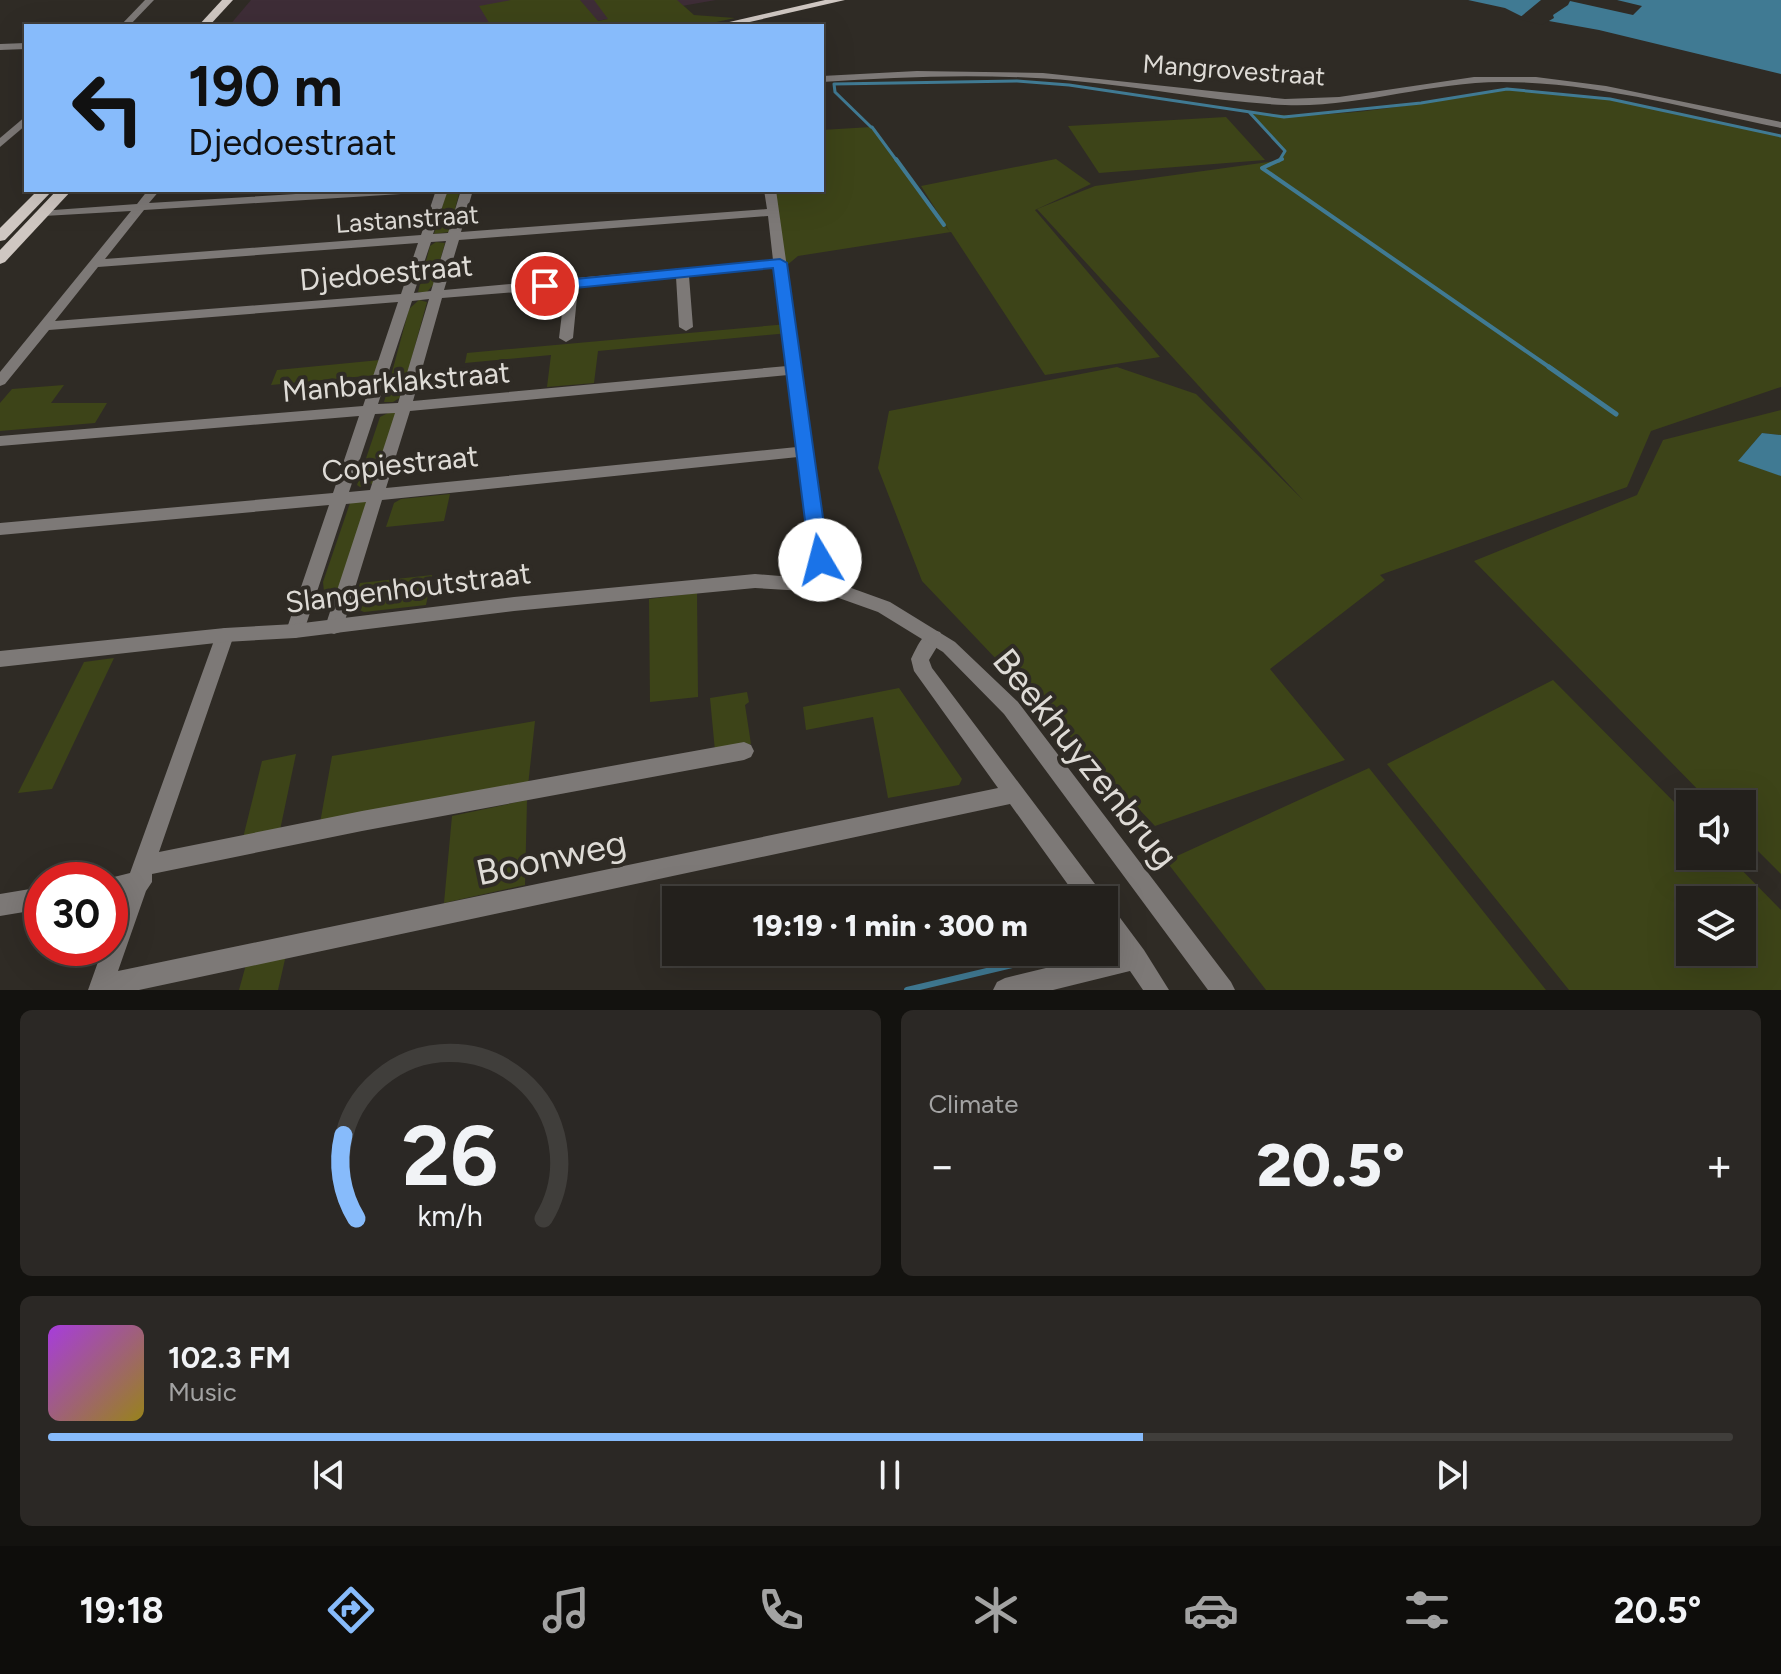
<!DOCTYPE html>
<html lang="en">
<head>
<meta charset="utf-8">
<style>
	body { margin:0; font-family:Figtree,sans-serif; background:#2b2825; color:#f1f3f6; height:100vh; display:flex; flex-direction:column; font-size:30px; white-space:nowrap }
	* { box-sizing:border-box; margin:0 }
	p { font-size:26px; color:#a3a3a3 }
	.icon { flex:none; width:44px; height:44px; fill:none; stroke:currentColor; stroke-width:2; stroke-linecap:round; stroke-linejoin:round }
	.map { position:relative; height:990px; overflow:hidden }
	.panel { display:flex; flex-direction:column; gap:20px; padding:20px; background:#13120f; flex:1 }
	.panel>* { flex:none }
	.banner { position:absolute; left:24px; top:24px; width:800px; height:168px; border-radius:0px; box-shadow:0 8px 32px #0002,0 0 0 2px #403e3b; background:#87bbfb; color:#111; overflow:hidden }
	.controls { position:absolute; left:1676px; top:790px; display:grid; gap:16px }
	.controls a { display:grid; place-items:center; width:80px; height:80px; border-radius:0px; background:#23201c; box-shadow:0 8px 32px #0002,0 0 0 2px #403e3b; font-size:40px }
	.speed { position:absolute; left:24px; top:862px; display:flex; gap:16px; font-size:40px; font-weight:700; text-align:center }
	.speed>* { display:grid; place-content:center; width:104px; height:104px; border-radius:50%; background:#23201c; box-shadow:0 8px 32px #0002,0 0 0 2px #403e3b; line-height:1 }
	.speed .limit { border:12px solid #d22; background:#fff; color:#111 }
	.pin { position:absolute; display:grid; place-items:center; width:68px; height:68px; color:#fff; margin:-34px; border:4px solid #fff; border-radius:50%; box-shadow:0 2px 8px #0007 }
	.me { position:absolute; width:88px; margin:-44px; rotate:352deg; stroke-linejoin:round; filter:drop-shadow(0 0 6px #0008) }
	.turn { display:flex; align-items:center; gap:28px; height:168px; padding:0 32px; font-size:36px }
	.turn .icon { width:104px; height:104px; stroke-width:2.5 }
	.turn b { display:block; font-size:56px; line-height:68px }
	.big { font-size:60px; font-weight:800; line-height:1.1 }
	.panel .widget { flex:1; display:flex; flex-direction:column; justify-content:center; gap:12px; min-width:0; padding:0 28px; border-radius:12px; background:#2b2825 }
	.panel .dial { align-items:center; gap:0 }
	.dial svg { height:208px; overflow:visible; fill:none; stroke:#403e3b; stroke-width:7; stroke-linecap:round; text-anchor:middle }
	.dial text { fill:#f1f3f6; stroke:none }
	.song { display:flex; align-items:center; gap:24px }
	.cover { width:96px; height:96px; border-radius:12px; background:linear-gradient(135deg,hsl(280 70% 55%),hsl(50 70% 35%)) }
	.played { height:8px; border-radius:4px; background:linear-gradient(90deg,#87bbfb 65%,#403e3b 65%) }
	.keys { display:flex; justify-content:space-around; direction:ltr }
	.heat { display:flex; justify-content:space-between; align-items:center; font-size:44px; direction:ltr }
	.panel .tiles { flex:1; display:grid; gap:20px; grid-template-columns:1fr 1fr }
	.widget:last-child { grid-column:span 2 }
	.trip { position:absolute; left:662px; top:886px; width:456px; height:80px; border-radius:0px; background:#23201c; box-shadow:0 8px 32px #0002,0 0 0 2px #403e3b; font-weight:800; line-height:80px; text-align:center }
	.tab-bar { display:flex; height:128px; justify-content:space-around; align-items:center; background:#0e0d0b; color:#a3a3a3 }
	.tab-bar .icon { width:56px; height:56px }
	.tab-bar .active { color:#87bbfb }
	.tab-bar b { font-size:36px; color:#f1f3f6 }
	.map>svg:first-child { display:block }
	.industrial { fill:#3e2d37 }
	.green { fill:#3d4418; fill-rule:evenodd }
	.water { fill:#407a93 }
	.pier { fill:#2f2b25 }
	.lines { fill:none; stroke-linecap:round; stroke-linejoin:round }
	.stream-far3 { stroke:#407a93; stroke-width:3 }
	.stream-far2 { stroke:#407a93; stroke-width:4 }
	.stream-far1 { stroke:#407a93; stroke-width:5 }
	.stream { stroke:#407a93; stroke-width:6 }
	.minor { fill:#7d7977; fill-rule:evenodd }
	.tertiary { fill:#7d7977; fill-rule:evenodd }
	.primary { fill:#cfc7c2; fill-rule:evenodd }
	.route { fill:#1a73e8; stroke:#114b97; stroke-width:2 }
	.labels { text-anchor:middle; stroke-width:8; stroke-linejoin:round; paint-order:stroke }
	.far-street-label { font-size:26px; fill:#dedbd6; stroke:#2f2b25 }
	.street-label { font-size:30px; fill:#dedbd6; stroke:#2f2b25 }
	.near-street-label { font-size:36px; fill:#dedbd6; stroke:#2f2b25 }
</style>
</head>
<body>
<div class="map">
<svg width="1781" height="990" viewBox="0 0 1781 990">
	<rect width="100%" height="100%" fill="#2f2b25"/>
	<path class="industrial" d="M251 0H716L568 26H229Z"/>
	<g class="green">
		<path d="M511 0H580L598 21 608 19 594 0H677L694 15 735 18 698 26H491L479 6Z"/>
		<path d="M1507 89 1610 99 1781 136V387L1651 431 1627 487 1380 575 1385 580 1270 669 1345 760 1155 826 922 581 878 468 889 411 1117 367 1196 394 1303 500 1037 209 1095 186 1282 160 1285 151 1249 112C1328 123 1428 102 1507 89Z"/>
		<path d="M1226 117 1265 160 1099 173 1068 126Z"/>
		<path d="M871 127 950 232 921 186 1056 159 1091 184 1035 210 1160 357 1045 375 951 232 798 256 786 266 774 190H822V130Z"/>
		<path d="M460 190 449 232 434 234 446 194Z"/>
		<path d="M436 242 445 243 433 285 427 292H418L430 246Z"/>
		<path d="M419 300 427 302 401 397 393 402H384L409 309Z"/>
		<path d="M788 324 789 333 598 351 594 383 547 387 551 355 465 363 467 353Z"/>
		<path d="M380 360 376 375 271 385 277 370Z"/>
		<path d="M64 385 51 403H107L95 423 0 431V403L12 389Z"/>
		<path d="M1781 410V435L1762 433 1739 460 1781 476V874L1742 835V804H1712L1474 561 1637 495 1663 440Z"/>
		<path d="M392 411 397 414 375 483 360 487 357 485 380 417Z"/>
		<path d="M450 494 444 521 386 527 394 503 401 499Z"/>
		<path d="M369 500 339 588 324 592 323 582 350 503Z"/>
		<path d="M432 575 426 605 364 612 355 608 353 603 360 583Z"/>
		<path d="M697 593 698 697 650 702 649 599Z"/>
		<path d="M114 658 52 789 18 793 84 662Z"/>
		<path d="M1553 680 1690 818V856H1728L1781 910V990H1569L1387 764ZM1690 900H1742V952H1690Z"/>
		<path d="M899 688 962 779 959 785 888 798 873 717 806 730 803 707Z"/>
		<path d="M747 692 749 702 745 705 751 744 715 751 710 698Z"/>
		<path d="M535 721 528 786 320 823 332 756Z"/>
		<path d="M296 754 279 835 242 842 262 761Z"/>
		<path d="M1369 768 1546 990H1266L1166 861Z"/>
		<path d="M527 800 525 885 444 903 452 816Z"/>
		<path d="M286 955 278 990H239L247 961Z"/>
	</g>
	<g class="water">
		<path d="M1468 0H1781V74L1599 30 1521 16 1505 8Z"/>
		<path d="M1762 433 1781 435V476L1738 461Z"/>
	</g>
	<path class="pier" d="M1541 0H1617L1642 6 1633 15 1570 1 1568 5 1553 15 1554 18 1542 25 1518 19Z"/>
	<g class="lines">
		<g class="stream-far3">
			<path d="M1250 113 1285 151 1279 161"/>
			<path d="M871 127 835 92 834 84 1017 81 1069 85 1284 117 1421 103 1507 89 1610 99 1781 136"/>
			<path d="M872 127 897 161"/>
		</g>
		<g class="stream-far2">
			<path d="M896 159 944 225"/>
			<path d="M1282 159 1262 168 1552 369"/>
		</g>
		<path class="stream-far1" d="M1549 367 1616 414"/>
		<path class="stream" d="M907 990 1054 955"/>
		<g class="minor">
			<path d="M145 0H154L129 26H120Z"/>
			<path d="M26 43V49L0 50V44Z"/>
			<path d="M917 71 1043 73 1285 99 1339 97 1474 77H1536L1606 86 1781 122V128C1689 109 1596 82 1501 82 1429 82 1358 108 1285 105 1215 102 1146 87 1075 81 991 73 907 76 822 82V76Z"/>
			<path d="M26 116V125L0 147V138Z"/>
			<path d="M148 190H160L149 203 362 190H423L417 193 144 210 105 259 421 235 436 190H448L433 234 448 233 461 190H473L461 232 767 209 764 190H776L832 585 829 590H817L814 585 798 457 382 500 343 627 340 632 334 634 328 632 325 627 366 502 346 504 304 631 301 636 295 638 289 636 286 631 329 505 0 535V523L333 493 359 416 0 446V436L363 406 398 302 49 330 5 384 0 386V372L131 211 44 216 40 215V211L137 204ZM768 216 773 260 444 290 459 240ZM446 241 431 291 414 293 431 242ZM418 243 401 294 55 321 98 267ZM774 267 787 366 413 401 442 298 565 288 559 338 566 342 573 338 578 287 676 277 679 327 686 331 693 327 689 276ZM429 299 398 403 378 404 412 301ZM788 375 797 447 386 488 410 411ZM395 413 370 490 349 492 375 414Z"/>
			<path d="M225 628 231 630 234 635 159 852 362 811 744 742 751 745 754 751 751 757 744 760 362 831 152 874V882L146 891 118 971 998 788 914 671 911 659C917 647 925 626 940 632L943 637 929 660 932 668 1101 892 1104 900H1079L1010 804 139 990H88L103 948H110V929L122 896 110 898V880H102L130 873 216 635 219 630Z"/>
			<path d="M42 887V909L0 916V894Z"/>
			<path d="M1104 904 1112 907 1144 950 1169 990H1143L1130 971 1053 990H993L997 982 1005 978 1116 951 1104 934Z"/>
		</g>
		<path class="tertiary" d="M755 574 829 580 890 602 955 642 1018 702 1231 982 1235 990H1208L1004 714 943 652 878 612 822 592 755 588 514 611 295 638 225 642 0 667V651L225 628 295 624 514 597Z"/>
		<g class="primary">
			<path d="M222 0H233L209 26H198Z"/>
			<path d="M825 0H845L732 26H712Z"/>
			<path d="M38 190H53L5 240 0 241V228Z"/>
			<path d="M57 190H72L5 262 0 264V250Z"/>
		</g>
	</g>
	<path class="route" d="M780 259 787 263 829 560 827 565H813L810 560 773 268 545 291 537 286 545 282Z"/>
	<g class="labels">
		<g class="far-street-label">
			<text transform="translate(1234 70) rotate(4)" y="9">Mangrovestraat</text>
			<text transform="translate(407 219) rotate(-4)" y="9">Lastanstraat</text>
		</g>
		<g class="street-label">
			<text transform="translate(386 273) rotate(-5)" y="10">Djedoestraat</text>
			<text transform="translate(396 382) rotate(-5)" y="10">Manbarklakstraat</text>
			<text transform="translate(400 464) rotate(-6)" y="10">Copiestraat</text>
			<text transform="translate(408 588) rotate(-7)" y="10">Slangenhoutstraat</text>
		</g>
		<g class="near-street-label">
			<text transform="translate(1086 758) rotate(51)" y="13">Beekhuyzenbrug</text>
			<text transform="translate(551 857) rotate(-12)" y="13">Boonweg</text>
		</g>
	</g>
</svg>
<div class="controls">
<a><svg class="icon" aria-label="sound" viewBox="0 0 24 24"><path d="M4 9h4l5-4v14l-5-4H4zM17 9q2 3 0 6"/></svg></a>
<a><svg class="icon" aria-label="layers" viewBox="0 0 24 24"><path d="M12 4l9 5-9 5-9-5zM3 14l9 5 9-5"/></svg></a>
</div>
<div class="speed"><div class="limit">30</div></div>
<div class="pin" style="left:545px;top:286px;background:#d93025"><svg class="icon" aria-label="arrive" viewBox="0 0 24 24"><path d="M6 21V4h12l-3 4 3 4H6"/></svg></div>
<svg class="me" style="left:820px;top:560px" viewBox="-20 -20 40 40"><circle r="19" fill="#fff"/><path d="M0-13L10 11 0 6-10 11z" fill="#1a73e8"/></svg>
<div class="trip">19:19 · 1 min · 300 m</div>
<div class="banner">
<div class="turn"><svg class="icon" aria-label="left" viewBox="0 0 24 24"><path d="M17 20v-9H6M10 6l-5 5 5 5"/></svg><div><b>190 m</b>Djedoestraat</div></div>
</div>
</div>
<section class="panel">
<div class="tiles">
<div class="widget dial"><svg viewBox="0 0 100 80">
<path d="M14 69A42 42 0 1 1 86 69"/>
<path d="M14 69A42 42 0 0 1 9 37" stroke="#87bbfb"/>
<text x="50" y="56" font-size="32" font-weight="700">26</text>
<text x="50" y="72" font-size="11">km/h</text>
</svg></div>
<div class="widget"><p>Climate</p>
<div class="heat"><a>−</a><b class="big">20.5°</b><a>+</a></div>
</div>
<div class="widget">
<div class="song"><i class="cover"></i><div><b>102.3 FM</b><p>Music</p></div></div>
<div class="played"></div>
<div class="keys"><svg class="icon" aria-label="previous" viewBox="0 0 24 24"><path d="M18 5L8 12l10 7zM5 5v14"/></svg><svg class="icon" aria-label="pause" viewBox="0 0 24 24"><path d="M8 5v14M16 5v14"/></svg><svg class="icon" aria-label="next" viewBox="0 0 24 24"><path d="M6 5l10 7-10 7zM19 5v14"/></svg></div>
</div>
</div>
</section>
<nav class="tab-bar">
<b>19:18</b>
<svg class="icon active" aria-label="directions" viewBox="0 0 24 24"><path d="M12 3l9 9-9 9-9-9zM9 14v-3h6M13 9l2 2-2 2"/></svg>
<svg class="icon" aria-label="music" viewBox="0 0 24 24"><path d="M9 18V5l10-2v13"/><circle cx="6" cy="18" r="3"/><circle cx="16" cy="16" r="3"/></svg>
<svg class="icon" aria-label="phone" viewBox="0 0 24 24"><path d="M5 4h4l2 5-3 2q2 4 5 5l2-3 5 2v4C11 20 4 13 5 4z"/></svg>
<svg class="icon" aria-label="climate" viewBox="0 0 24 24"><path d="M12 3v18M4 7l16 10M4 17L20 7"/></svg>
<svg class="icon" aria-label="car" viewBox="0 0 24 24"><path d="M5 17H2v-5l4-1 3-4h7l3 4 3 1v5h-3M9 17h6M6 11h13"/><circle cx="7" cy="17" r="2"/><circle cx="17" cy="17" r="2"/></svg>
<svg class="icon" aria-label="filters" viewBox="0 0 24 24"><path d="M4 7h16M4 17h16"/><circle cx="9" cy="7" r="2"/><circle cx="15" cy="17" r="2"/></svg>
<b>20.5°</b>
</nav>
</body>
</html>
